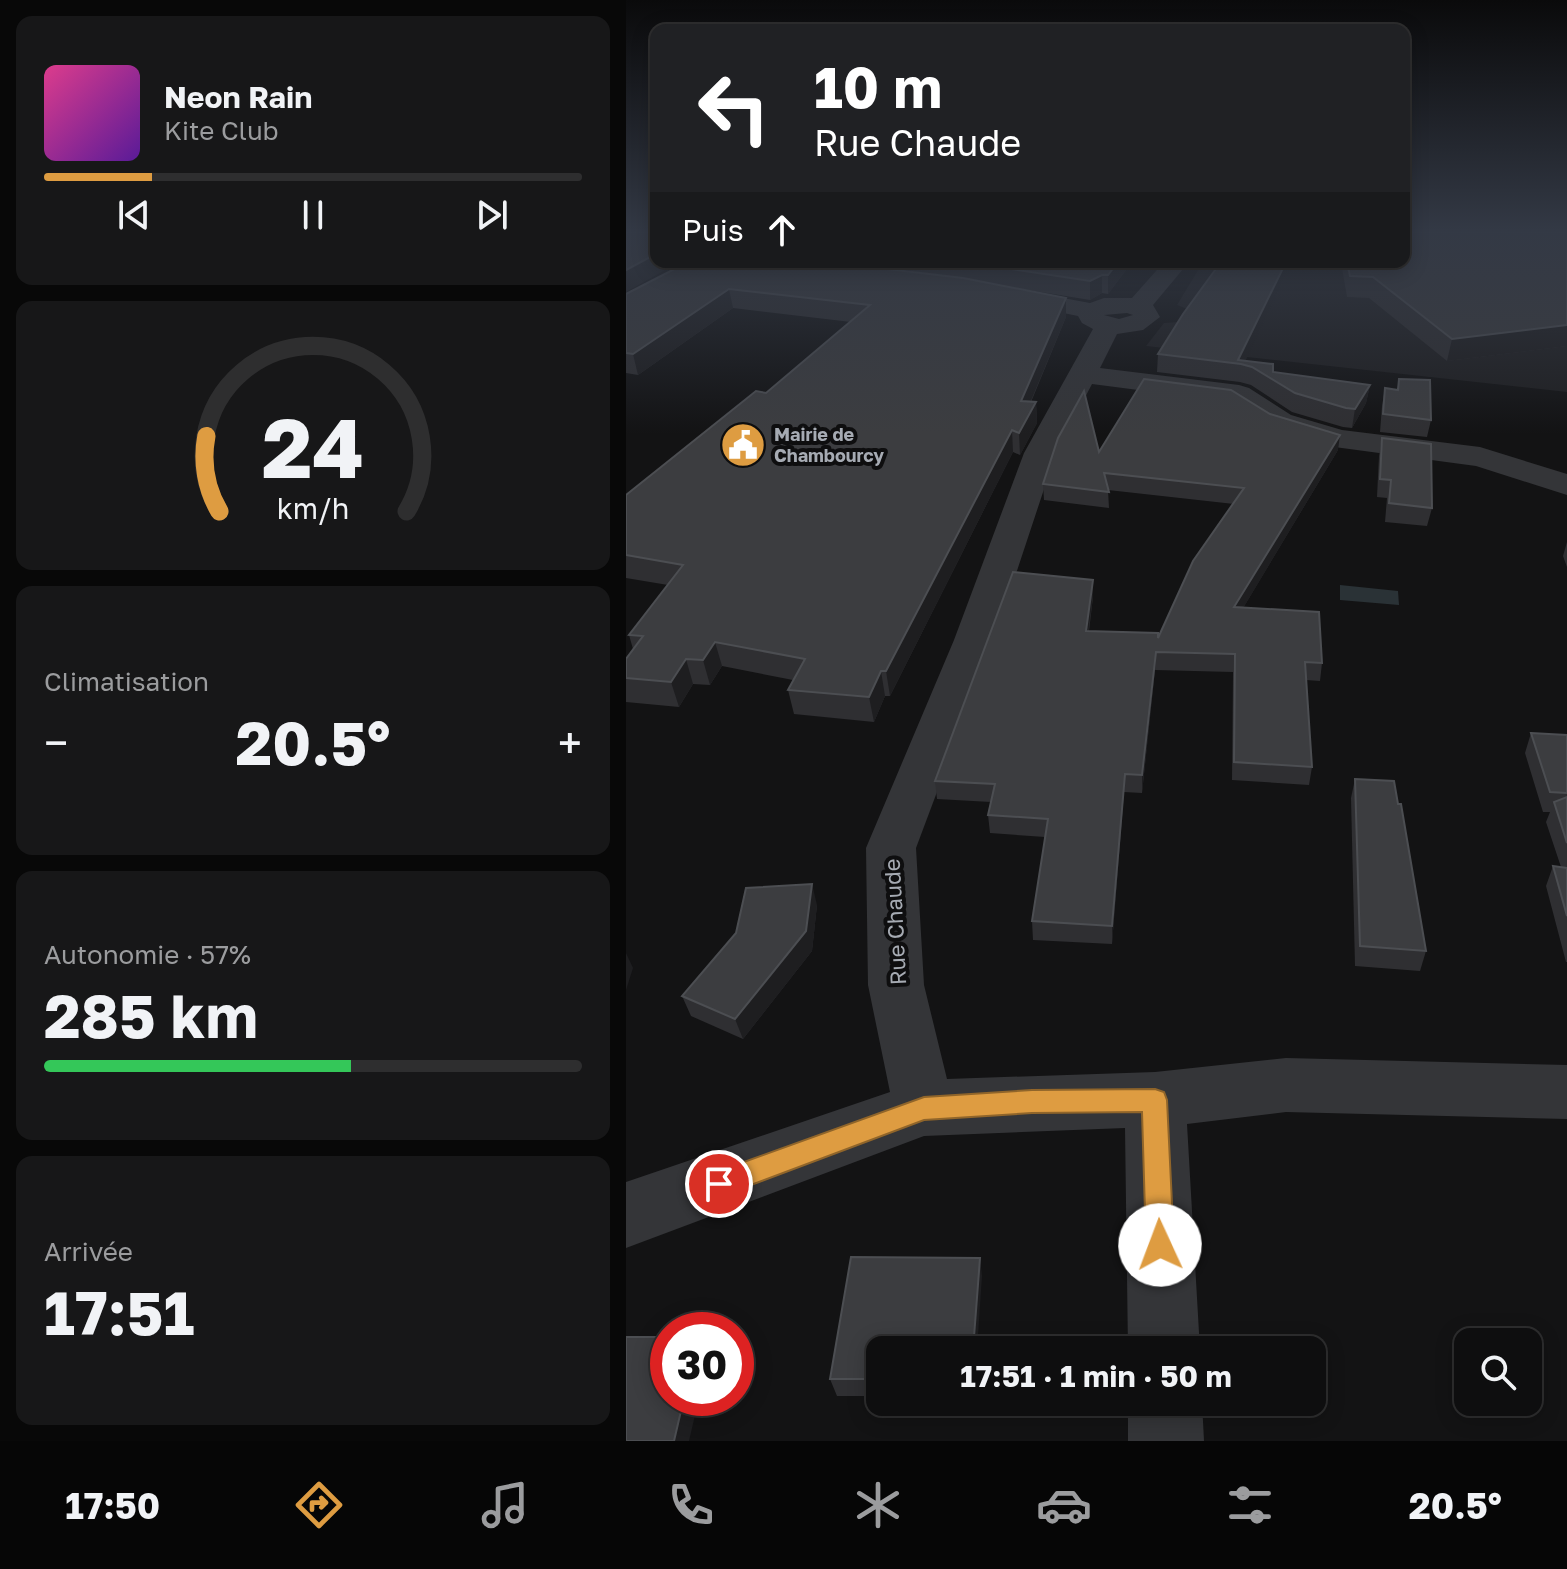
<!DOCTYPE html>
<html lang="fr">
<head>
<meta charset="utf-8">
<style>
	body { margin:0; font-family:"Golos Text",sans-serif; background:#171718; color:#f1f3f6; height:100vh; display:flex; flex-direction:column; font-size:30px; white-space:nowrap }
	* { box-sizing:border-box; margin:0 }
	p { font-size:26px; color:#9b9c9e }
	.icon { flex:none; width:44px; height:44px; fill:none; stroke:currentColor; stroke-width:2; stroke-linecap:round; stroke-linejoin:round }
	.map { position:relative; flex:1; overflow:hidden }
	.details { display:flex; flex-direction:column; gap:16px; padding:16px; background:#080808; width:626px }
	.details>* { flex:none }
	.top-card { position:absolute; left:24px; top:24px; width:760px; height:244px; border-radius:16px; box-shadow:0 4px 20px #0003,0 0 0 2px #2e2e2f; background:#202124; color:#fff; overflow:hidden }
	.controls { position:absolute; left:828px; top:1328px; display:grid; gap:16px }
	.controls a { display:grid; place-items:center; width:88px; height:88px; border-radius:16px; background:#0e0e0f; box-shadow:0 4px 20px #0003,0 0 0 2px #2e2e2f; font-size:40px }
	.speed { position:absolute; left:24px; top:1312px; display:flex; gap:16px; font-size:40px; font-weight:700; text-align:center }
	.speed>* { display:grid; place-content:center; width:104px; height:104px; border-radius:50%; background:#0e0e0f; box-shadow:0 4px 20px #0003,0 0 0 2px #2e2e2f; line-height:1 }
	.speed .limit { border:12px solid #d22; background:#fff; color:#111 }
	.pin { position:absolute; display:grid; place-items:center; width:68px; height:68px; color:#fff; margin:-34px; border:4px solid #fff; border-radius:50%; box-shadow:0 2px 8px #0007 }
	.me { position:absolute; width:88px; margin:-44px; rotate:358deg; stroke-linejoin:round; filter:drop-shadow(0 0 6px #0008) }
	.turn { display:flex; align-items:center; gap:28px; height:168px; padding:0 32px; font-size:36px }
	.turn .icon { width:104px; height:104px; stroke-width:2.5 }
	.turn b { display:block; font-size:56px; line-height:68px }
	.then { display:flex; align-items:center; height:76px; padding:0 32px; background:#0003; gap:16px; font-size:30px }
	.big { font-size:60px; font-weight:700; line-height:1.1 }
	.details .card { flex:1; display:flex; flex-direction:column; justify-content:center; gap:12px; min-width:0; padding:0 28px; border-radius:16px; background:#171718 }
	.details .dial { align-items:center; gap:0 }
	.dial svg { height:208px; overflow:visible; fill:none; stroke:#2e2e2f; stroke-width:7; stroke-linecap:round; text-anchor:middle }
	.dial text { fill:#f1f3f6; stroke:none }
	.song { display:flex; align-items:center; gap:24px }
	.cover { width:96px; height:96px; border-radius:12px; background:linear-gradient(135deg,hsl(330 70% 55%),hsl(270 70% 35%)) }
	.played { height:8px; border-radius:4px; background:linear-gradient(90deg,#de9c41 20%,#2e2e2f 20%) }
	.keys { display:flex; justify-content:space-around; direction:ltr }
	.heat { display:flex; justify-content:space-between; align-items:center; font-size:44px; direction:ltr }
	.charge { height:12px; border-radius:6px; background:linear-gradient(90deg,#34c759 57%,#2e2e2f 0) }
	.trip { position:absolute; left:240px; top:1336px; width:460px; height:80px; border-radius:16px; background:#0e0e0f; box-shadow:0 4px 20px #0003,0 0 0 2px #2e2e2f; font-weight:700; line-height:80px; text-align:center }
	.tab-bar { display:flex; height:128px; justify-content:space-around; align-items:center; background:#060606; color:#9b9c9e }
	.tab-bar .icon { width:56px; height:56px }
	.tab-bar .active { color:#de9c41 }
	.tab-bar b { font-size:36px; color:#f1f3f6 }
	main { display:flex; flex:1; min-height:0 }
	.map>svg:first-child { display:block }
	.built { fill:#1f1f21 }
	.water { fill:#2a3236 }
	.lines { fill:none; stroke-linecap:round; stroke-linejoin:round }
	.street { fill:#343538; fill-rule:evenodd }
	.wall { fill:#2f2f32; fill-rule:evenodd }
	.shaded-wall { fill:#1e1e20 }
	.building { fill:#3c3d40; stroke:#4c4e52; stroke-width:2 }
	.route { fill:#de9c41; stroke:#90652a; stroke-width:2 }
	.labels { text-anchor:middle; stroke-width:8; stroke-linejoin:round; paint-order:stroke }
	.far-poi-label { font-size:18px; font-weight:bold; fill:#a6abb3; stroke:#0e0e0f; text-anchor:start }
	.street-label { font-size:22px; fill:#a6abb3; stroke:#0e0e0f }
</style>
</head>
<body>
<main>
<section class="details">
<div class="card">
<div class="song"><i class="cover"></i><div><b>Neon Rain</b><p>Kite Club</p></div></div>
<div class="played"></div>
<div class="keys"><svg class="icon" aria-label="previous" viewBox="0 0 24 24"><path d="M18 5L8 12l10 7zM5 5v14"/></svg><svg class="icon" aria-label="pause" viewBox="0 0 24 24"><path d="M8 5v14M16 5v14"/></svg><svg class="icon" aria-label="next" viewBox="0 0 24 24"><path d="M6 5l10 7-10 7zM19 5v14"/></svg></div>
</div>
<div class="card dial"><svg viewBox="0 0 100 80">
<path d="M14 69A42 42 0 1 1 86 69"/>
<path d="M14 69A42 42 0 0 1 9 40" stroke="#de9c41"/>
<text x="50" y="56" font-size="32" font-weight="700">24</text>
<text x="50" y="72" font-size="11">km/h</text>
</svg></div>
<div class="card"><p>Climatisation</p>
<div class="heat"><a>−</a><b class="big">20.5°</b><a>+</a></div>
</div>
<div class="card"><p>Autonomie · 57%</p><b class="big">285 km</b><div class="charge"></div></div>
<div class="card"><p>Arrivée</p><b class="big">17:51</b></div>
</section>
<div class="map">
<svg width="941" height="1441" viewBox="0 0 941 1441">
	<rect width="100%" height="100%" fill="#131314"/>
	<path class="built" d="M577 262H941V392L520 346 538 323 552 322 561 309 551 305Z"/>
	<path class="water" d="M714 585 772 591 773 605 714 600Z"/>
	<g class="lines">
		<g class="street">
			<path d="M538 262H563L527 305 534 317 517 330 491 334 474 368 613 385 623 388 665 415 716 430 854 447 941 474V495L850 466 701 446 643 427 605 402 466 384 430 453 368 640 290 848 298 985 321 1079 529 1072 660 1058 941 1065V1119L660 1112 561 1124 574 1350H502L499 1128 298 1136 0 1248V1182L264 1092 242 985 240 848 328 640 398 453 467 329 456 323 452 316 374 300 371 295 374 290 383 288 464 303 478 298H506ZM501 313 507 315 493 319 478 315Z"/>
			<path d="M502 1402H576L578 1441H502Z"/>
		</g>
	</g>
	<g class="wall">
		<path d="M941 232V346L821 361 743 298 721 297 715 262H778Z"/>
		<path d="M62 262H506L482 294 476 293 464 300 383 287 440 317 405 402H410L411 423 394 455 387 452 264 696H259L248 722 168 714 162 690 167 680 96 666 84 685 67 684 53 707 0 702V659L7 649 3 635 42 585 0 578V495L140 393 225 322 107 308 12 375 0 373V294ZM227 265 254 266 304 274Z"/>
		<path d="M666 262 619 361 647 372 744 385 740 403 726 428 717 427 666 412 625 385 614 382 531 372 532 354Z"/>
		<path d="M773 379 805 420 801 437 754 432 756 406 759 388 771 390Z"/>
		<path d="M644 414 712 450 617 608 696 663 694 681 680 680 686 767 683 785 606 780 607 672 529 670 516 793 498 792 486 944 407 940 406 921 419 837 364 833 362 815 365 802 311 799 309 781 467 580V597L463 631 532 637 608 504 482 490 483 508 418 500 417 484 473 452Z"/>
		<path d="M756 438 806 508 801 526 759 522 761 498 751 497 753 456Z"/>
		<path d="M941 542V567L937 556Z"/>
		<path d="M905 733 941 735V962H940L920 886 927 866 935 867 920 822 924 812H917L899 753Z"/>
		<path d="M729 779 800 951 794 971 729 966 725 798Z"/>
		<path d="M191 905 186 951 117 1039 65 1016 56 996Z"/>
		<path d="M356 1276 254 1350V1396H211L204 1379Z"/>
	</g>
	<g class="shaded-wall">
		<path d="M30 254V262H53L0 292V270Z"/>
		<path d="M492 262H506L482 294V275Z"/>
		<path d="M660 262H666L618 364 612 360Z"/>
		<path d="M476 275V293L464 300V281Z"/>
		<path d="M103 289 107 308 12 375 7 354Z"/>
		<path d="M440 298V317L396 422 395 401Z"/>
		<path d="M941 325V346L821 361 826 339Z"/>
		<path d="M744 385 740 403 726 428 729 409Z"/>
		<path d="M410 402 411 423 394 455 393 433Z"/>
		<path d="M386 430 387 452 264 696 260 671Z"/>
		<path d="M714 435 712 450 607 625 608 607Z"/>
		<path d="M467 580V597L460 648V631Z"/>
		<path d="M89 642 96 666 84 685 77 660Z"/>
		<path d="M530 652 529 670 516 793V775Z"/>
		<path d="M60 659 67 684 53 707 45 682Z"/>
		<path d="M255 671 259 696 248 722 243 697Z"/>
		<path d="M499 774 498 792 486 944V926Z"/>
		<path d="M186 884 191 905 186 951 117 1039 109 1019Z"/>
		<path d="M0 953 7 968 0 990Z"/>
		<path d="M354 1258 356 1276 351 1350H347Z"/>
		<path d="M58 1398H73L63 1441H48Z"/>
	</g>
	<g class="building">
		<path d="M0 232H30V254L0 270Z"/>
		<path d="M778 232H941V325L826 339 747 277 724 276 721 262H778Z"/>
		<path d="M62 262H202L337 278 440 298 395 401 410 402 393 433 386 430 260 671H255L243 697 162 690 179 659 89 642 77 660 60 659 45 682 0 678V659L17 636 3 635 57 565 0 555V495L130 391 140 393 244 305 103 289 7 354 0 353V294Z"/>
		<path d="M339 262H492L482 275H476L464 281Z"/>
		<path d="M595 262H660L612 360 647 364V372L744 385 729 409 720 408 669 393 626 367 615 364 532 354 557 314Z"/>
		<path d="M518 379 605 390 644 414 714 435 608 607 693 612 696 663 679 662 686 767 608 762 609 654 530 652 516 775 499 774 486 926 406 921 422 819 362 815 369 784 309 781 387 572 467 580 460 631 532 633V638L567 561 618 488 478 473 483 492 417 484 432 438 458 391 473 452Z"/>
		<path d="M773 379 804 380 805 420 757 414 759 388 772 390Z"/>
		<path d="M756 438 805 444 806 508 763 503 765 480 754 479Z"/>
		<path d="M905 733 941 735V793L924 792Z"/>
		<path d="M729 779 768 781 772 804H775L800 951 734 946Z"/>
		<path d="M941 797V843L928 802Z"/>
		<path d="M927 866 941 868V916Z"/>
		<path d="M186 884 180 931 109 1019 56 996 110 933 120 888Z"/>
		<path d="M225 1257 354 1258 347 1350H254V1379H204Z"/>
		<path d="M0 1337H42V1398H58L48 1441H0Z"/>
	</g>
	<linearGradient id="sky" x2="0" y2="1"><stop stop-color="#0a0a0b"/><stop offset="0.53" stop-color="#333945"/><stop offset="1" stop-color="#333945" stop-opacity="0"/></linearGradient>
	<rect width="941" height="434" fill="url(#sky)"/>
	<path class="route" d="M529 1089 538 1092 541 1100 548 1245 544 1255 534 1259 525 1255 520 1245 516 1112 406 1113 298 1120 93 1197 84 1193 80 1184 84 1175 93 1171 298 1097 406 1090Z"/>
	<defs>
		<g id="civic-disc" transform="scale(2.3)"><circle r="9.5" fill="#de9c41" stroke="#0e0e0f"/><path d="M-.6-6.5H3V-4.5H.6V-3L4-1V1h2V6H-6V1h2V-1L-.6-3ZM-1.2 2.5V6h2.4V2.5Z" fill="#fff"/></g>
	</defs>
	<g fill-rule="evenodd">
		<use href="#civic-disc" x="117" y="445"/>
	</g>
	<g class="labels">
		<g class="far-poi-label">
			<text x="148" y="441">Mairie de<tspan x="148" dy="21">Chambourcy</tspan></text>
		</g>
		<g class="street-label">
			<text transform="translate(269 922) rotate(-93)" y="8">Rue Chaude</text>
		</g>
	</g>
</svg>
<div class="controls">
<a><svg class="icon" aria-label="search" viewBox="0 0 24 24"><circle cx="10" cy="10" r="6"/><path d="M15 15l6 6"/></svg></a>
</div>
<div class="speed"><div class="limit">30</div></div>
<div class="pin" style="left:93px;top:1184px;background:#d93025"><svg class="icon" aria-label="arrive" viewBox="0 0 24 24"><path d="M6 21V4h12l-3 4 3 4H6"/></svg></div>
<svg class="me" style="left:534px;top:1245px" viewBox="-20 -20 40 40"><circle r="19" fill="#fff"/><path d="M0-13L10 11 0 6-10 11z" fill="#de9c41"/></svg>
<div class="trip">17:51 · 1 min · 50 m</div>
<div class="top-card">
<div class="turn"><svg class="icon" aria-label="left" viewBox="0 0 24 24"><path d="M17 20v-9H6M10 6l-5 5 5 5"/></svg><div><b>10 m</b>Rue Chaude</div></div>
<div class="then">Puis<svg class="icon" aria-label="ahead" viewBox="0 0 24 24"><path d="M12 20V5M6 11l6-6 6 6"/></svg></div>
</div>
</div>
</main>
<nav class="tab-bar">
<b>17:50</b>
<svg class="icon active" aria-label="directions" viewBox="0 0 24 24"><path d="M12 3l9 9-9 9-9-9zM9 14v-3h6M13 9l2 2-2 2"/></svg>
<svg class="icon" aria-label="music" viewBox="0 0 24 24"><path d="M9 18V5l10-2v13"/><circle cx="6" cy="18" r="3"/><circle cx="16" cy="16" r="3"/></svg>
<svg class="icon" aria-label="phone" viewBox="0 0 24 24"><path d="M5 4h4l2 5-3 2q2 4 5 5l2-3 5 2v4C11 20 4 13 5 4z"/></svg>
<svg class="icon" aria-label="climate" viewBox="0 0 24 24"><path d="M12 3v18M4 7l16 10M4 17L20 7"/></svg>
<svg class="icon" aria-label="car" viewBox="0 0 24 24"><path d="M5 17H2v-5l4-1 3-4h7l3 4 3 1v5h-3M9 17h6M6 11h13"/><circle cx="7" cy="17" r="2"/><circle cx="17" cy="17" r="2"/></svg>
<svg class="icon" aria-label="filters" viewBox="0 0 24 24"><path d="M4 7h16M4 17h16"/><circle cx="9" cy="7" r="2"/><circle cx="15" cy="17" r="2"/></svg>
<b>20.5°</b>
</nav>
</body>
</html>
